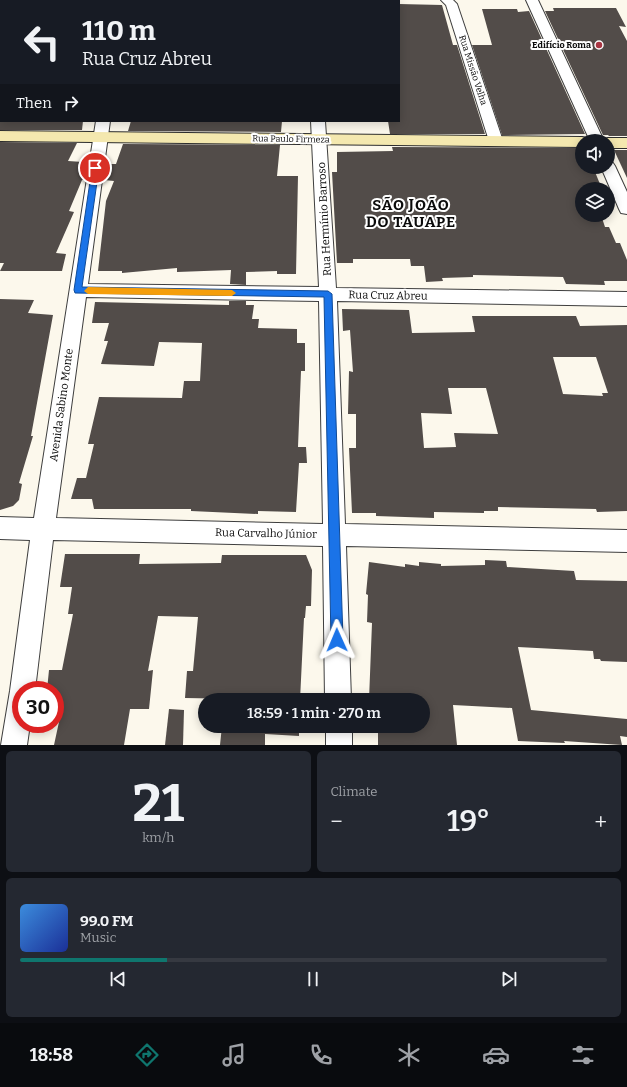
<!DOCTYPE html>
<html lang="en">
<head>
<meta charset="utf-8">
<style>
	body { margin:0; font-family:Bitter,serif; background:#242831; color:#f1f3f6; height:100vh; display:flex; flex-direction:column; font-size:15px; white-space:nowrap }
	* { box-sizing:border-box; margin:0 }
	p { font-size:13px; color:#9ea1a6 }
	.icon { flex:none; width:22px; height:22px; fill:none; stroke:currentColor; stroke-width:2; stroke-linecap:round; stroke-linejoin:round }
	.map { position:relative; height:745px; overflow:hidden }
	.drawer { display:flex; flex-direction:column; gap:6px; padding:6px; background:#0d0f14; flex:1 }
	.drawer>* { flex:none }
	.banner { position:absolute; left:0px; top:0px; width:400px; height:122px; box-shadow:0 2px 10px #0003; background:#171b24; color:#f1f3f6; overflow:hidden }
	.buttons { position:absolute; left:575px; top:134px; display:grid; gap:8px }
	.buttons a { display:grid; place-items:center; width:40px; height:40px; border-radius:50%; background:#171b24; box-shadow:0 2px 10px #0003; font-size:20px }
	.speed { position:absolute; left:12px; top:681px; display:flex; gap:8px; font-size:20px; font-weight:700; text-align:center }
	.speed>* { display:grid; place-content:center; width:52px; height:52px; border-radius:50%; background:#171b24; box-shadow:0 2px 10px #0003; line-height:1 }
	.speed .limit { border:6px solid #d22; background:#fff; color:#111 }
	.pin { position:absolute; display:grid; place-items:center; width:34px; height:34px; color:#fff; margin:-17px; border:2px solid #fff; border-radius:50%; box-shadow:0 1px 4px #0007 }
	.me { position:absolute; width:44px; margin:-22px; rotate:359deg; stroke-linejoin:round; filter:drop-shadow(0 0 3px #0008) }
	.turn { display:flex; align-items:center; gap:14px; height:84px; padding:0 16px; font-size:18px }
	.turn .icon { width:52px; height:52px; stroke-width:2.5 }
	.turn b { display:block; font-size:28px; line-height:34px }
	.then { display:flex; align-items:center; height:38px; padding:0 16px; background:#0003; gap:8px; font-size:15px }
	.big { font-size:30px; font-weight:600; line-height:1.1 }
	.drawer .tile { flex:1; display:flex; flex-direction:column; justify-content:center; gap:6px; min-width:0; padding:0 14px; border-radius:6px; background:#242831 }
	.drawer .dial { align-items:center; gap:0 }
	.dial b { font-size:52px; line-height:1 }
	.song { display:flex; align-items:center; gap:12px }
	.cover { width:48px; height:48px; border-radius:6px; background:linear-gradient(135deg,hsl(210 70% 55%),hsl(230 70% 35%)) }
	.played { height:4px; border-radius:2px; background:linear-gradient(90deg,#0f766e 25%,#363941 25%) }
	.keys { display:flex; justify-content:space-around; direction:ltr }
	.heat { display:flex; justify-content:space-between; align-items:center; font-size:22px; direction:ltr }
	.drawer .tiles { flex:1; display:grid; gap:6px; grid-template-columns:1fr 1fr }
	.tile:last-child { grid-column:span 2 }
	.trip { position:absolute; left:198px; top:693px; width:232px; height:40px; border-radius:20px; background:#171b24; box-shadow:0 2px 10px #0003; font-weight:600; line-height:40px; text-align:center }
	.menu { display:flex; height:64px; justify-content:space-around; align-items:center; background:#090b0e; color:#9ea1a6 }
	.menu .icon { width:28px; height:28px }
	.menu .on { color:#0f766e }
	.menu b { font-size:18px; color:#f1f3f6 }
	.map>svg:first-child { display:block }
	.building { fill:#524c49; fill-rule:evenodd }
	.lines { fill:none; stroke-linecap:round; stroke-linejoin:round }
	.street-casing { stroke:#3e3e3e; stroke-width:2 }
	.secondary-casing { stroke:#2d2d2d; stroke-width:2 }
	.street { fill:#fff; fill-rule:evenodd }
	.secondary { fill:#f4e8af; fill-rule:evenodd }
	.route { fill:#1a73e8; stroke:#114b97 }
	.slow { fill:#f59e0b }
	.poi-dot { fill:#a83643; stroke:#fff; stroke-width:1.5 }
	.labels { text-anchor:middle; stroke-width:4; stroke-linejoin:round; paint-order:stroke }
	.far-poi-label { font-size:9px; font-weight:bold; fill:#0b0b0b; stroke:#fff; text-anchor:end }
	.far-street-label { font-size:9px; fill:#0b0b0b; stroke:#fff }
	.street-label { font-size:11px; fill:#0b0b0b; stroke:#fff }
	.district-label { font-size:15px; font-weight:bold; letter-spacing:1px; fill:#0b0b0b; stroke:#fff }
</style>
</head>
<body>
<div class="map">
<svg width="627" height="745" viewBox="0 0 627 745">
	<rect width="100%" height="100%" fill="#fcf8ec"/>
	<g class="building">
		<path d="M399 4 442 5 453 45H457L485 134H390L388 121H399Z"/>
		<path d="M553 8H616L626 27 619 26 627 41V136H609L608 135H603L545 11H554Z"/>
		<path d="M482 9H517L518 12 529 11 585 134 502 135 472 45H492Z"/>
		<path d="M0 121H83L82 130H0Z"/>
		<path d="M131 121H282L281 132 128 131Z"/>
		<path d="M0 142 77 143 68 161 83 162 82 163H88L85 180H82L69 211 74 212 56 253 66 254 62 271H0L4 263H0Z"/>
		<path d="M123 144 280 145 277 176H298L296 274H277V271L246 272V285L230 284 231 270 177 272V268L122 273V271H98L106 201 114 181 104 180 106 164H116Z"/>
		<path d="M392 147 582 148V167H593L602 189H582V215H601L605 227H609L616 243H620L627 260V281H604L605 285 566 284 563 277 473 275V277L442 278 443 281 426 282 424 266H411L410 259H353V263H337L332 172H337V152L393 151Z"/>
		<path d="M614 150H627V178Z"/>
		<path d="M0 299 34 300 28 313 53 315 31 436H33L19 483 22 484 19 500 13 506 0 510Z"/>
		<path d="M229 301H246V305H254L252 319H259L258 328 297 329V343H305V371H301L298 447H306L307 463H299L296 512 258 511V514L191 511V509H94L92 499H71L77 478H86L94 444H88L99 397 182 398 184 381H200L202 343 159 342 154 366 101 364 108 341H104L109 323H92L95 302 229 305Z"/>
		<path d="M342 309 409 310 412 333 475 332 472 316H576L580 326 627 325V511L597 512 596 509 498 507V511H484V513L434 512V518L376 516V513H352L349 448H356V414H348L349 371 353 372 350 330 343 331ZM553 357H596L608 393H602L603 396 563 394ZM448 388H486L498 434 454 433 456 447 424 448 421 413 452 414Z"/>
		<path d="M65 554H140L139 564 221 563 222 555H306L312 570 311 606H306L305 618H304L300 700 185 698 187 671H193L198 617 158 616 148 671 153 670 149 709H130L124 745H54L62 708H55V690H47L49 670H62L73 614H68L72 587H60Z"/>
		<path d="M485 560 506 561 507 567 574 571 576 580 627 581V662L601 661 600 659H594L593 651 518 647 531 710 627 719V737L620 736 622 745 564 741 565 743 518 741 512 708 453 705 457 745H378V726H423V700H369L372 623 367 622 368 595 366 594 369 562 405 567V564L419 566V562L441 564V566L485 565Z"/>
		<path d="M169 709 184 710 183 745H165Z"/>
		<path d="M222 726H299V736L265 734V745H220Z"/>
	</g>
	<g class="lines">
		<g class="street-casing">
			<g id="street">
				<rect x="122" y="0" width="12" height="1"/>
				<rect x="303" y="0" width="12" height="1"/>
				<path d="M441 0H453L457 4 503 141 501 144 496 145 491 144 489 141 446 5Z"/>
				<path d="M526 0H538L604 141H590Z"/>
				<path d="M96 121H110L88 284 319 287 311 121H325L336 288 627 292V306L337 301 345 524 627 530V552L346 546 351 700H325L323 546 53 540 35 690H21V724H30L27 745H1L10 691 30 540 0 539V517L34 518ZM86 297 319 301 323 524 56 518Z"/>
				<path d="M608 161 613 163 615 166 627 192V214L621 213 619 209 601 167H608Z"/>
				<rect x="326" y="726" width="26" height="19"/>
			</g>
		</g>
		<g class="secondary-casing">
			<g id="secondary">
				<path d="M0 131 582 137 588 138 590 141H582V147L0 141Z"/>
				<path d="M608 138H627V148H608V141H601Z"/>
			</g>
		</g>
		<use href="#street" class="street"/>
		<use href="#secondary" class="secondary"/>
	</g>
	<path class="route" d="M95 165 99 168 82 287 328 291 332 294 343 640 341 644 337 646 333 644 331 640 324 297 75 293 74 290 92 168Z"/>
	<path class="slow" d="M88 287 232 290 236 293 232 296 88 294 84 291Z"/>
	<circle class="poi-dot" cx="599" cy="45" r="4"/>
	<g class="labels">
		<g class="far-poi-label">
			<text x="591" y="48">Edifício Roma</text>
		</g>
		<g class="far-street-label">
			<text transform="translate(473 70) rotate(72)" y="3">Rua Missão Velha</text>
			<text transform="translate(291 139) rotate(1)" y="3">Rua Paulo Firmeza</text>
		</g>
		<g class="street-label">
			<text transform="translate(324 219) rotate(-93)" y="4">Rua Hermínio Barroso</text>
			<text transform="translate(388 295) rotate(1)" y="4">Rua Cruz Abreu</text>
			<text transform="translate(61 405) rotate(-82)" y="4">Avenida Sabino Monte</text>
			<text transform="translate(266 533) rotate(1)" y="4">Rua Carvalho Júnior</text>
		</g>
		<g class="district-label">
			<text x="411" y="210">SÃO JOÃO<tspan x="411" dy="17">DO TAUAPE</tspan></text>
		</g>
	</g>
</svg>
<div class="buttons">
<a><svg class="icon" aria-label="sound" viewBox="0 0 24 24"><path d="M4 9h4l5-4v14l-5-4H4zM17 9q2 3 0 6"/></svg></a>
<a><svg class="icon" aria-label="layers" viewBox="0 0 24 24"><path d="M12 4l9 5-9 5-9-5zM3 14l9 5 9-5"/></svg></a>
</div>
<div class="speed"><div class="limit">30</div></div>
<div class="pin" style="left:95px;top:168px;background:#d93025"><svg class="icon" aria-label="arrive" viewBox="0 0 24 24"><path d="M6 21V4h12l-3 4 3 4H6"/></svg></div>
<svg class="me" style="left:337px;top:640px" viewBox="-20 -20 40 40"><path d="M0-17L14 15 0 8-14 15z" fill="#1a73e8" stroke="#fff" stroke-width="4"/></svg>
<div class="trip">18:59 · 1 min · 270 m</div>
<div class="banner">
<div class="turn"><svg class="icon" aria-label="left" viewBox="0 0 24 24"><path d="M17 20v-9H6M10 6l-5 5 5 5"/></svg><div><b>110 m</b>Rua Cruz Abreu</div></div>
<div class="then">Then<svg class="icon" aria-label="right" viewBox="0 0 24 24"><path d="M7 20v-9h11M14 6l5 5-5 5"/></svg></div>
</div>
</div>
<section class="drawer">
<div class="tiles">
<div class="tile dial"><b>21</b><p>km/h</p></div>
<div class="tile"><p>Climate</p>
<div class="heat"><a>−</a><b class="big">19°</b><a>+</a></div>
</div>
<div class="tile">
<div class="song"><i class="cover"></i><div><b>99.0 FM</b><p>Music</p></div></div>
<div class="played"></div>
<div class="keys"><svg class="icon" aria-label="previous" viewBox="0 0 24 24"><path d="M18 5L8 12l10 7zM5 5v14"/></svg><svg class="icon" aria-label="pause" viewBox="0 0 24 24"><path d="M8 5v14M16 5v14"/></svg><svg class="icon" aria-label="next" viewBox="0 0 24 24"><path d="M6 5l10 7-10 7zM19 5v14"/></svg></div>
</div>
</div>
</section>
<nav class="menu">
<b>18:58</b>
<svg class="icon on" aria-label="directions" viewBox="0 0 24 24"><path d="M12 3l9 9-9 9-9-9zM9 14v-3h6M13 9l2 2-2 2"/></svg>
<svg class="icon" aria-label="music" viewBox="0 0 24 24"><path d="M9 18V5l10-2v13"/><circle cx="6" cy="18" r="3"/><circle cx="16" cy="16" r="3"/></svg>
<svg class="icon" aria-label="phone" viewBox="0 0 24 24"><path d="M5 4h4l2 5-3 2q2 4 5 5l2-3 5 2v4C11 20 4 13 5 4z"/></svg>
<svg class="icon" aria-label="climate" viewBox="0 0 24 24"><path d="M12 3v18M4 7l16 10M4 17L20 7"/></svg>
<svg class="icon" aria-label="car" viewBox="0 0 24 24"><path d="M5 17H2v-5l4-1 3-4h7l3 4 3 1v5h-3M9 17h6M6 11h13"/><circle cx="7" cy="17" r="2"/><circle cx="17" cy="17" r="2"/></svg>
<svg class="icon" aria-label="filters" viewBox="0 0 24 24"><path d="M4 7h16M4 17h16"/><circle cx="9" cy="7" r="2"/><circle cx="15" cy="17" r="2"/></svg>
</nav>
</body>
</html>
